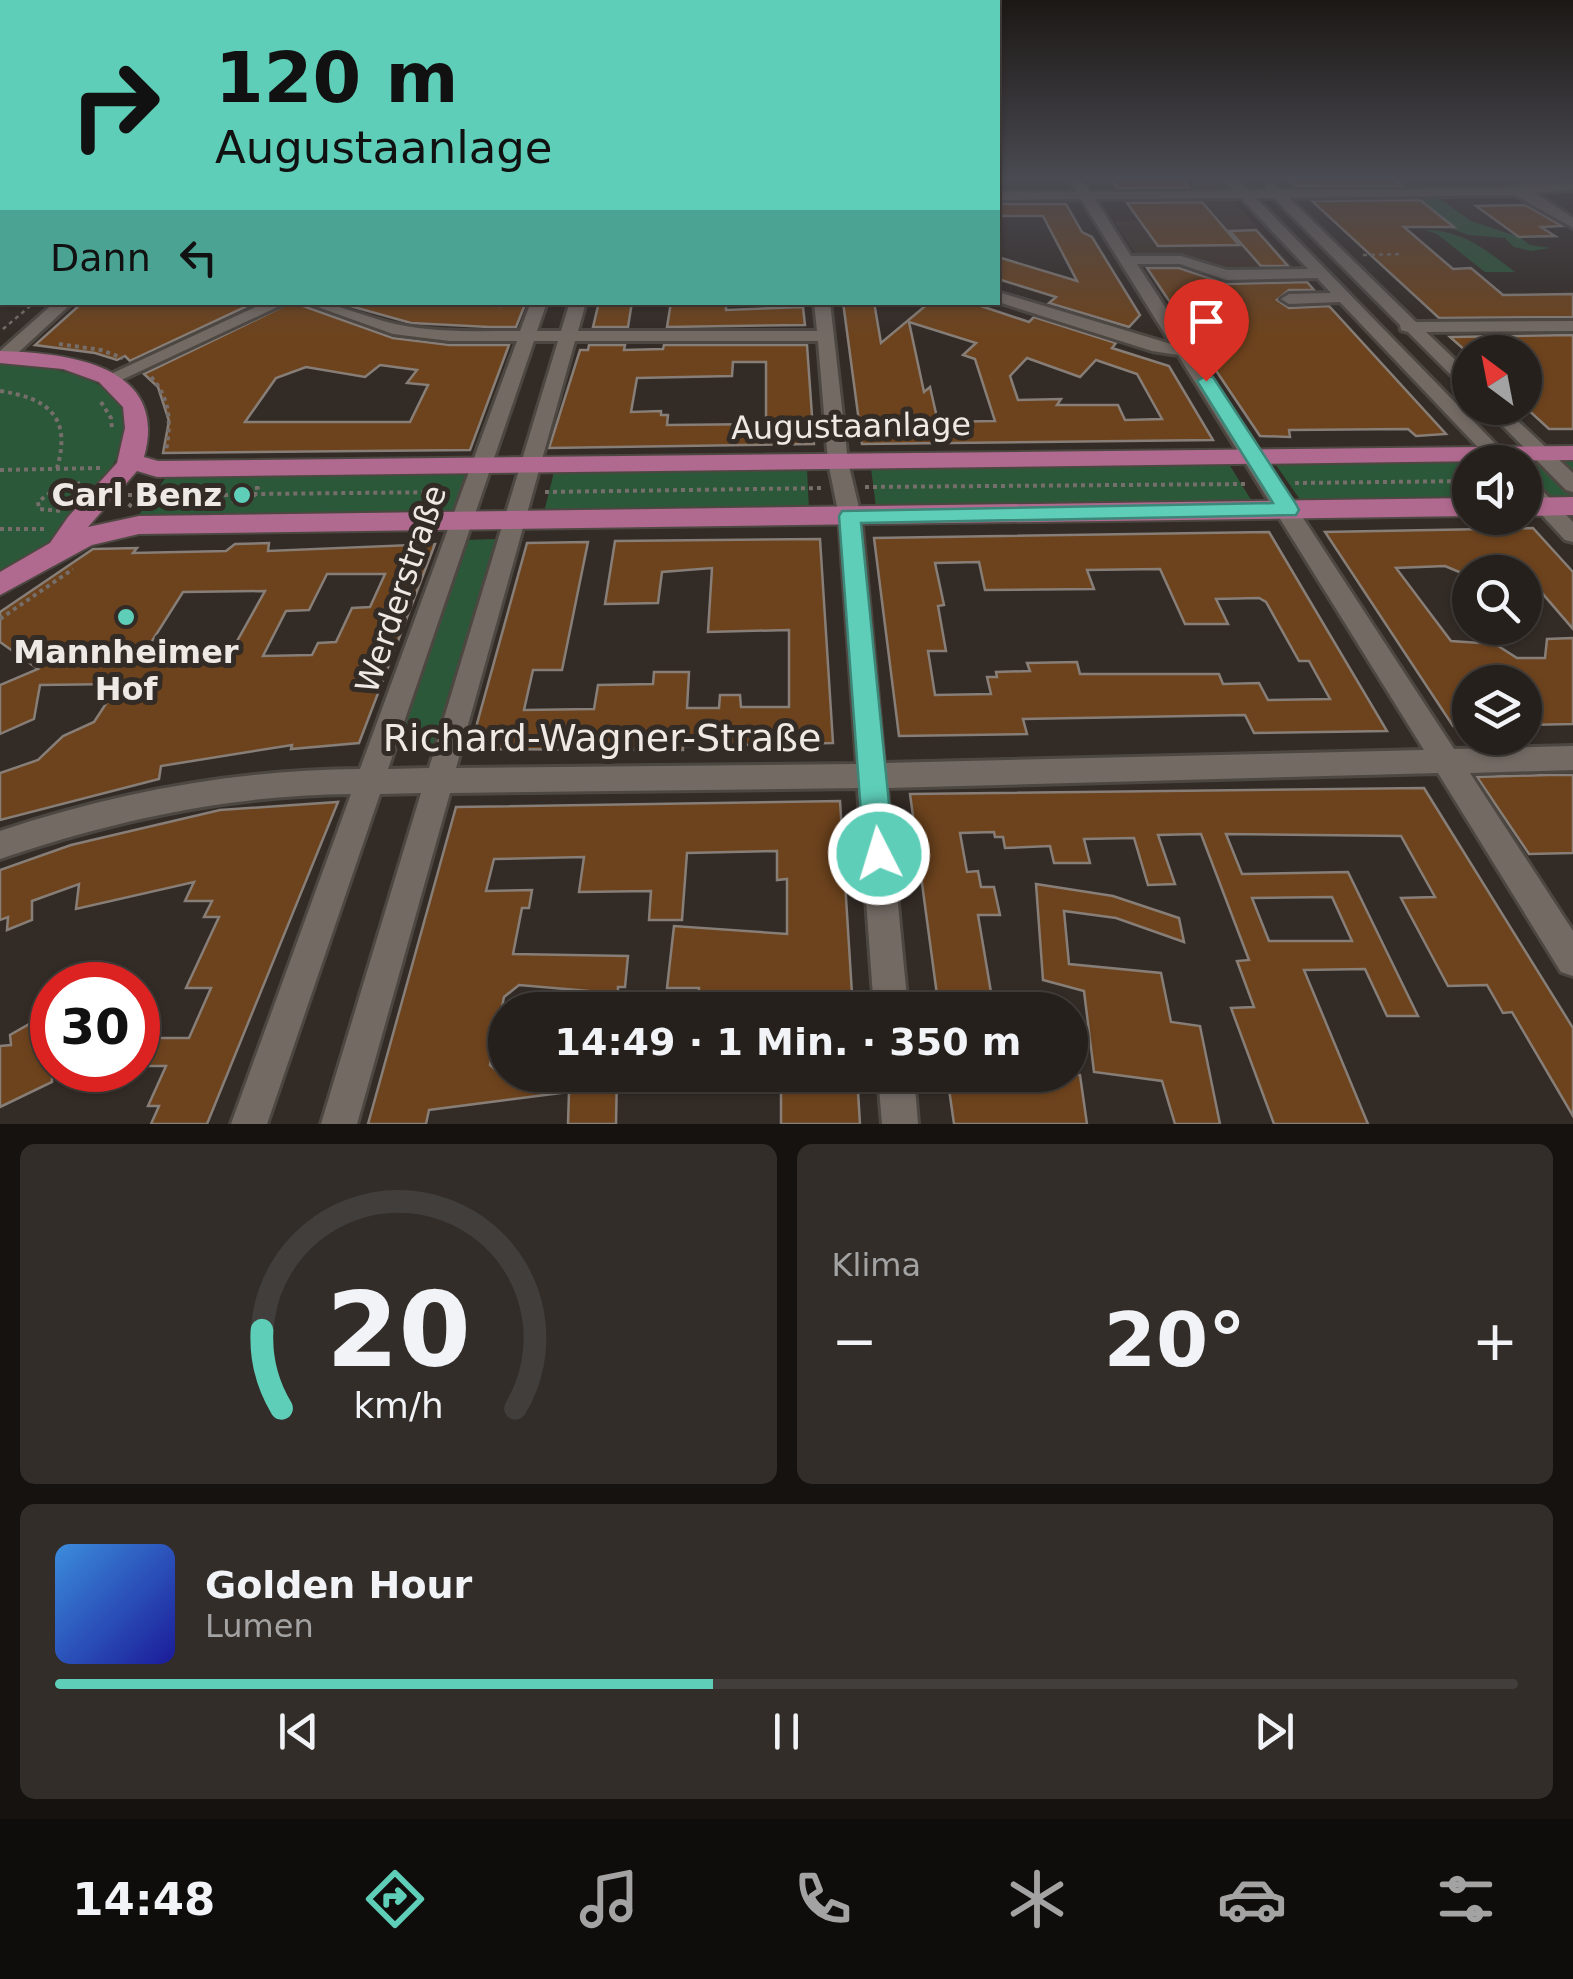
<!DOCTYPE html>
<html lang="de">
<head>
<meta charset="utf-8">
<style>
	body { margin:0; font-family:"DejaVu Sans",sans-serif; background:#322d29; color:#f1f3f6; height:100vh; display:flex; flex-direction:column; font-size:38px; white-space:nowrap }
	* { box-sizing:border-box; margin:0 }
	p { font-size:32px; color:#a4a3a3 }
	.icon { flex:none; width:55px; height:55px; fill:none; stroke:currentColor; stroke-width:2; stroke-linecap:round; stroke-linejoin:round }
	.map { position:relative; height:1124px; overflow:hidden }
	.panel { display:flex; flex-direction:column; gap:20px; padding:20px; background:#15120f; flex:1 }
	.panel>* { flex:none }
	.guide { position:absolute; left:0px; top:0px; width:1000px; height:305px; box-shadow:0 2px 8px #0004,0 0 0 2px #423e3b; background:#5eceb8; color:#111; overflow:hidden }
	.needle { width:65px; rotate:328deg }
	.tools { position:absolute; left:1452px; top:335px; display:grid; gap:20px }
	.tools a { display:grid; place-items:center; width:90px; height:90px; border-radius:50%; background:#26201c; box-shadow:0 2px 8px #0004,0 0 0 2px #423e3b; font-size:50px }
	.speed { position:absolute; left:30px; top:962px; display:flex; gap:20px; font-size:50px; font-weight:700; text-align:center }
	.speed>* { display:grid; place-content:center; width:130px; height:130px; border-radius:50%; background:#26201c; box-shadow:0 2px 8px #0004,0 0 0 2px #423e3b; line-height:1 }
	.speed .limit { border:15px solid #d22; background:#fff; color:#111 }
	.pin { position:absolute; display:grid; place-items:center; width:85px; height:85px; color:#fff; margin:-102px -42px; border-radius:50% 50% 50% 0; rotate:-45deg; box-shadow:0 0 10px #0007 }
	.pin .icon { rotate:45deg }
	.me { position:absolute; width:110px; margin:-55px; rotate:355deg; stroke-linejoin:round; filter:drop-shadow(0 0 8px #0008) }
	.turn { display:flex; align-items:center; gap:35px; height:210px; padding:0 50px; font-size:45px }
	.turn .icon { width:130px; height:130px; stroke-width:2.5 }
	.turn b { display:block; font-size:70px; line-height:85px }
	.then { display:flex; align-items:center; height:95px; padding:0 50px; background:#0003; gap:20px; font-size:38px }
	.big { font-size:75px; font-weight:700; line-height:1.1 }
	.panel .widget { flex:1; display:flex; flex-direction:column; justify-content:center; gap:15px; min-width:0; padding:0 35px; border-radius:15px; background:#322d29 }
	.panel .dial { align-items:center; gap:0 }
	.dial svg { height:260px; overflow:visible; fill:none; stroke:#423e3b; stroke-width:7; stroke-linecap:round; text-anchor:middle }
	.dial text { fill:#f1f3f6; stroke:none }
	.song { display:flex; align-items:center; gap:30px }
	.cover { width:120px; height:120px; border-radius:15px; background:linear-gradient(135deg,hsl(210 70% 55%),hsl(240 70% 35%)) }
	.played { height:10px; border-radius:5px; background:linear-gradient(90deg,#5eceb8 45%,#423e3b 45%) }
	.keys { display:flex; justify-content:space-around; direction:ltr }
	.heat { display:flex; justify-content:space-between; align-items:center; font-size:55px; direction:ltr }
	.panel .tiles { flex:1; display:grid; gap:20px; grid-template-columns:1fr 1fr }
	.widget:last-child { grid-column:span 2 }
	.trip { position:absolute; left:488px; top:992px; width:600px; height:100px; border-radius:50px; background:#26201c; box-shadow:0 2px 8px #0004,0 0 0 2px #423e3b; font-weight:700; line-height:100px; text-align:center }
	.dock { display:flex; height:160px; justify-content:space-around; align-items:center; background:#0f0d0b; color:#a4a3a3 }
	.dock .icon { width:70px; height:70px }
	.dock .current { color:#5eceb8 }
	.dock b { font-size:45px; color:#f1f3f6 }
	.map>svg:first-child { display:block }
	.built { fill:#40332a }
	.green { fill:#2b5838 }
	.building { fill:#6d431d; stroke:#877e77; stroke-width:2.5; fill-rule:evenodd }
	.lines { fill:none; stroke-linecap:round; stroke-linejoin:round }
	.minor-casing { stroke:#4d4742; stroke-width:6 }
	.major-casing { stroke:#4d4742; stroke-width:4 }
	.path-far1 { stroke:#756e6a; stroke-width:2.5; stroke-dasharray:4 4; stroke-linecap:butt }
	.path { stroke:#756e6a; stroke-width:4; stroke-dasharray:4 4; stroke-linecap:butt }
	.minor { fill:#736a64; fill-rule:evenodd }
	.major { fill:#b06a8f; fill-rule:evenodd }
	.route { fill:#5eceb8; stroke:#3d8678; stroke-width:2.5 }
	.poi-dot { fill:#5eceb8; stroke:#332b26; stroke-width:4 }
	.labels { text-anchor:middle; stroke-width:10; stroke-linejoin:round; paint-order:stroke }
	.street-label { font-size:32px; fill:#eee9e5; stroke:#332b26 }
	.poi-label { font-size:32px; font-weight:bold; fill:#eee9e5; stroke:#332b26; text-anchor:end }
	.near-street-label { font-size:38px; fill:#eee9e5; stroke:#332b26 }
</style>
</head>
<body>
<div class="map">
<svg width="1573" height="1124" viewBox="0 0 1573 1124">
	<rect width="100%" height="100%" fill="#332b26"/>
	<path class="built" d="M1087 179H1213L1384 365 1244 363 1184 309 1229 275 1181 260 1137 256 1114 221H1140L1117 190 1194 188 1189 184 1092 185Z"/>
	<g class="green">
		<path d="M1390 198H1439L1471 221 1519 237 1530 245 1550 248 1531 251 1514 247 1505 238 1469 235 1452 229 1445 218 1427 207 1407 211Z"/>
		<path d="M1425 230C1462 230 1485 249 1515 272H1485L1437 234Z"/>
		<path d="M0 362C94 370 175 395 90 497 63 530 36 556 0 579Z"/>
		<path d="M1573 458V498L1525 499V462H1470V501L1303 504 1274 462Z"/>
		<path d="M1229 464 1253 503 876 508 871 468Z"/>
		<path d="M807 469 809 509 544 512 554 472Z"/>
		<path d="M469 473 452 514 138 516 167 476Z"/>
		<path d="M496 539 432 749 392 750 464 540Z"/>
	</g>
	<g class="building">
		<path d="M1110 179H1182L1189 188H1117Z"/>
		<path d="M1287 179H1394L1402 186H1295Z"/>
		<path d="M1420 200 1454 227H1404L1453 269 1471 268 1503 295 1573 294V317L1439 318 1312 201Z"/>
		<path d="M1202 202 1239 245 1158 246 1127 203Z"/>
		<path d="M998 204H1066L1082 232 1092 237 1140 315 1129 327 1049 303 1056 297 998 279V257L1077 281 1043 216H998Z"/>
		<path d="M1525 205 1562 226 1541 227 1555 236 1519 237 1476 206Z"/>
		<path d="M1256 230 1266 241 1288 266H1261L1230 231Z"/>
		<path d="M1147 268H1179L1226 284 1307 282 1314 290H1289L1277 300 1289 308 1329 306 1446 434 1416 436 1408 429 1289 430 1290 437 1260 436Z"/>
		<path d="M83 302H256L130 361 125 356 117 360 95 353 35 345Z"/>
		<path d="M292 302 393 338 450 345H509L470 450 163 453 169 421 158 387 144 374ZM380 365 417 370 407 383 428 385 410 422H245L276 378 306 367 365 377Z"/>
		<path d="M336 302 501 306 526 302 516 327H489L411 323Z"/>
		<path d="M599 302H632L628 327H593Z"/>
		<path d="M671 302H726V310L803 307 805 325 667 327Z"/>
		<path d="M843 302H874L881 343 930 302H969L1029 322 1034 317 1116 343 1112 348 1169 366 1213 440 862 444ZM909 322 976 343 963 355 975 359 995 421 938 422 930 387 924 392ZM1027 358 1080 377 1096 360 1137 374 1162 419 1125 420 1118 405H1057L1061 399 1018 400 1010 376Z"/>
		<path d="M1573 335V429H1549L1525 407V352H1467L1450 337Z"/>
		<path d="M589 345H625L624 350 663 349 664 345H807L814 444 549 448 580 350H588ZM733 362H766V424L667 425 668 415H661V411L631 412 637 378 732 376Z"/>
		<path d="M1533 528 1573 572V629L1518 565 1476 566 1464 574 1445 566 1396 568 1451 641 1495 644 1517 658H1545L1547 639 1573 638V724L1525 725V682H1470V726H1453L1325 532Z"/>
		<path d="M1269 532 1387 731 1254 733 1245 715 1023 719 1027 734 899 736 874 538ZM979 562 985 590 1094 589 1087 570 1160 569 1185 624H1228L1216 599 1259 598 1266 602 1299 661H1309L1330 699 1268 700 1259 683 1223 684 1219 674H1080L1077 662 1027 663 1030 671 996 672 997 677H987L991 694 935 695 928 651H946L938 606 944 605 935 563Z"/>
		<path d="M820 539 833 743 683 746V750H664L470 749 527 543 588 542 562 670H533L524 710 594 709 598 685 653 684 654 672H689L687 708H719L720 695H740L741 707H789V630L708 632 712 568 662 572 658 603 605 604 615 541Z"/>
		<path d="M269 543 268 551 435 544 359 743 291 749 292 745 161 766 159 779 0 820V773L38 760 63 736 94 722 109 699 135 678 117 684 40 685 34 719 0 734V685L38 669 0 642V612L93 549 137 548 133 553 226 551 235 544ZM327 574H385L370 607 352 608 336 642 318 643 312 655 263 656 286 611 309 610ZM265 591 227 659 140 660 183 592Z"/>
		<path d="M1548 775H1573V853L1529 854 1477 777Z"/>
		<path d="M1424 788 1573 1028V1116L1512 1012 1503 1013 1487 985 1448 986 1401 898 1435 897 1401 836 1226 834 1242 874 1348 872 1381 940 1418 1016H1387L1365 969 1304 970 1368 1124H1274L1231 1008 1254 1007 1237 961 1249 960 1201 834 1158 835 1175 884 1148 885 1134 838 1084 839 1090 863H1054L1050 846 1005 848 1003 837H995L994 832 960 833 967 872 978 871 981 887H994L1000 915H978L994 1010H939L910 794ZM1332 897 1352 941H1269L1252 898Z"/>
		<path d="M840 801 853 1010H750V1003H698L699 988H667L674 926 787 934V879L777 880V851L687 853 682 920H649L651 891 579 892 584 857 494 859 486 891 532 890 529 908H522L513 954 628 956 625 987H618V1010H588V991L519 985 504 997 490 1065 503 1076 617 1075 616 1124H568L569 1092 429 1110 426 1124H368L456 807Z"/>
		<path d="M338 802 207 1124H151L159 1106H148L166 1066H138V1055L146 1038H189L211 988H186L219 917H204L212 901H185L194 882 76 909 79 884 32 901V920L7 930 8 917 0 920V870L71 845 220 810Z"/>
		<path d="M1036 884 1113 896 1179 918 1184 942 1116 918 1064 911 1069 964 1161 973 1171 1022 1200 1026 1220 1124H1175L1162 1081 1094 1072 1084 991 1043 980Z"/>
		<path d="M52 1011V1082L0 1107V1046L11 1045 10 1035Z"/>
		<path d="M781 1075H857L860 1124H781Z"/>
		<path d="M947 1075H1080L1087 1124H954Z"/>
	</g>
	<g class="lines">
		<g class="minor-casing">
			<g id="minor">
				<path d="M1069 179H1081L1090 192 1234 191 1224 179H1237L1248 191 1266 190V185L1271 184 1281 190 1491 189 1573 182V190L1535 193 1573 218V228L1515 195 1289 198 1416 322 1573 321V331L1426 332 1470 374V389L1464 388 1408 332 1401 330 1400 325 1274 198H1256L1513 462H1492L1340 302 1289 304 1281 299 1289 294 1331 293 1317 278 1226 280 1180 264H1137L1454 749 1573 746V770L1470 773 1573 931V976L1561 972 1438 773 887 788 908 1010H874L858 788 450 793 357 1124H321L421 793 380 794 267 1124H231L351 794C230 795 114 820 0 859V831C117 792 237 770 360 769L517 341H450L393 334 304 302C338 302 363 317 395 324 436 333 479 331 520 331L531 302H547L537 331H561L570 302H586L578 331H817L814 302H830L848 462 861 516 884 763 1424 750 1178 355 1152 351 998 302V292L1171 344 1081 199 998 200V192H1077ZM1241 198 1308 269 1227 270 1181 256H1131L1095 199ZM534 341H558L429 768 388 769ZM575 341H818L828 462 839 516 857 764 456 768Z"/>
				<rect x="0" y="200" width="2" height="8"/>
				<path d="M55 302H73L9 361H0V351Z"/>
				<path d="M266 302H288L115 383H103L100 379Z"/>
				<path d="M1485 408H1504L1573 473V492L1566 490Z"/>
				<path d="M1525 478 1532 480 1573 522V542L1565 540 1525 497Z"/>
				<path d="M878 1075H914L918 1124H882Z"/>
			</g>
		</g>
		<g class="major-casing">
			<g id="major">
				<path d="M0 351C66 353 170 364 144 457L158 461 1573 446V460L157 477 137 471 88 527 139 516 1470 498V516L139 534 92 545 0 595V572L50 543 68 517 117 463 125 428 123 407 99 382 63 369 0 363Z"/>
				<path d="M1573 497V515L1525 516V498Z"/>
			</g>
		</g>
		<g class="path-far1">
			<path d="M1363 255 1403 254"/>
			<path d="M3 329 35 302"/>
		</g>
		<g class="path">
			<path d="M59 344 101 350 123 358"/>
			<path d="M151 377C171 399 171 423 166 451"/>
			<path d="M0 391C48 398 72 417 57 468"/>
			<path d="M101 402 111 418 112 429"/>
			<path d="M0 470 100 468"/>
			<path d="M1295 483 1470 481"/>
			<path d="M865 487 1245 484"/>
			<path d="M255 488H258L255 494 450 492"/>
			<path d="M545 492 825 488"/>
			<path d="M128 495H235L240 488"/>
			<path d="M235 495 231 501H250L255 494"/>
			<path d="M129 507 147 482"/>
			<path d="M60 511 39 509 38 502 59 486 83 483"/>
			<path d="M0 529H46"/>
			<path d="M0 619 73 569"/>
		</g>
		<use href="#minor" class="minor"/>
		<use href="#major" class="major"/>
	</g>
	<linearGradient id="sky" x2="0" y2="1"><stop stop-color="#1c1815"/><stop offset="0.53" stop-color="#4a4a52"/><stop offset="1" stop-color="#4a4a52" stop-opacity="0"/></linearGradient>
	<rect width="1573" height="336" fill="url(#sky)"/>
	<path class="route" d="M1206 376 1213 377 1296 504 1299 510 1296 515 861 523 894 854 890 864 879 869 868 864 864 854 839 516 842 511 1273 503 1197 381Z"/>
	<g class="poi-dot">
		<circle cx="242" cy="495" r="10"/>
		<circle cx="126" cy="617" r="10"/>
	</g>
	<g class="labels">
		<g class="street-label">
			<text transform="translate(851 426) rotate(-1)" y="11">Augustaanlage</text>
			<text transform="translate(401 589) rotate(-71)" y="11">Werderstraße</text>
		</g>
		<g class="poi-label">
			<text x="222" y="506">Carl Benz</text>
			<text x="126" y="663" text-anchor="middle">Mannheimer<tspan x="126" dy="37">Hof</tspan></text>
		</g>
		<g class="near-street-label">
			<text x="602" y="751">Richard-Wagner-Straße</text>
		</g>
	</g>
</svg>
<div class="tools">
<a><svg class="needle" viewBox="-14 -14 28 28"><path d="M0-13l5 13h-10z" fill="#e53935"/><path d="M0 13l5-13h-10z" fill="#a4a3a3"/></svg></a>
<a><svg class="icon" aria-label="sound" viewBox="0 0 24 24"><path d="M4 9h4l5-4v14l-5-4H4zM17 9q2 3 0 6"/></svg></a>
<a><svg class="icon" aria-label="search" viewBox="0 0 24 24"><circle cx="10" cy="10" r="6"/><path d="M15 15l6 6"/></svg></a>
<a><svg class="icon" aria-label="layers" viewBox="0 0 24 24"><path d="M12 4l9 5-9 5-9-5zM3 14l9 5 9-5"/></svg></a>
</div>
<div class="speed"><div class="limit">30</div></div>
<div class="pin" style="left:1206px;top:381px;background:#d93025"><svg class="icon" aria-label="arrive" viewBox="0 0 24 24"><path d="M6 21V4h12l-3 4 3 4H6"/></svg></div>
<svg class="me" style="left:879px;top:854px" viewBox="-20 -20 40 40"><circle r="17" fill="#5eceb8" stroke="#fff" stroke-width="3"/><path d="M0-11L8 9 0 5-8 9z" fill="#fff"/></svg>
<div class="trip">14:49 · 1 Min. · 350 m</div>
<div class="guide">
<div class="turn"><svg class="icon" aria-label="right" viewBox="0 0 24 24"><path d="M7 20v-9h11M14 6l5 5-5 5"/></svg><div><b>120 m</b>Augustaanlage</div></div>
<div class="then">Dann<svg class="icon" aria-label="left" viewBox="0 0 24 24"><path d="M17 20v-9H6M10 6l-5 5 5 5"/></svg></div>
</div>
</div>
<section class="panel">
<div class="tiles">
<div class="widget dial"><svg viewBox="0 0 100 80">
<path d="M14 69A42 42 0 1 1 86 69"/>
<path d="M14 69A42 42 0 0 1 8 45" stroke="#5eceb8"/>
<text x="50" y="56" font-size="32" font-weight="700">20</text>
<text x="50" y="72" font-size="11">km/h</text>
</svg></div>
<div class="widget"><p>Klima</p>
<div class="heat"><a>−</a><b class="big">20°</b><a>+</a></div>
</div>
<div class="widget">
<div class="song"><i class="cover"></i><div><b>Golden Hour</b><p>Lumen</p></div></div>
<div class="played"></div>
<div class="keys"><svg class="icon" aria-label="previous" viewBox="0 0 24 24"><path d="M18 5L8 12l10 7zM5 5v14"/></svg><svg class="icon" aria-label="pause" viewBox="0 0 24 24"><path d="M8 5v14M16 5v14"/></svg><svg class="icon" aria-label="next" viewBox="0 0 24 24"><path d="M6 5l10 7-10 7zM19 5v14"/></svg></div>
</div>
</div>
</section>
<nav class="dock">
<b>14:48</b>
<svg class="icon current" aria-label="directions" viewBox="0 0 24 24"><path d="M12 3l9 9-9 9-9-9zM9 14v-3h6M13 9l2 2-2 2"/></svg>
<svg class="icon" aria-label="music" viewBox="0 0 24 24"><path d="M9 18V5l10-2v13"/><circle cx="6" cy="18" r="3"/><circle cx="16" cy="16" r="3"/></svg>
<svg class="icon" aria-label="phone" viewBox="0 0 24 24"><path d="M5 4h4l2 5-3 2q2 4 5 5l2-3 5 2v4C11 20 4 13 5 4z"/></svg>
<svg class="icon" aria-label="climate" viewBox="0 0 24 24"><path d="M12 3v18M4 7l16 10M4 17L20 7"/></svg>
<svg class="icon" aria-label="car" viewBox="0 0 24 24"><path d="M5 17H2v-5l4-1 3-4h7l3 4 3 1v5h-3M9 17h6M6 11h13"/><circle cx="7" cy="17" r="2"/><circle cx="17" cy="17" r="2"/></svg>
<svg class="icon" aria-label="filters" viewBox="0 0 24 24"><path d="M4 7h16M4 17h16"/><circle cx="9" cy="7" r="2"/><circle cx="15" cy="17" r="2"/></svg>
</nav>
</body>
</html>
